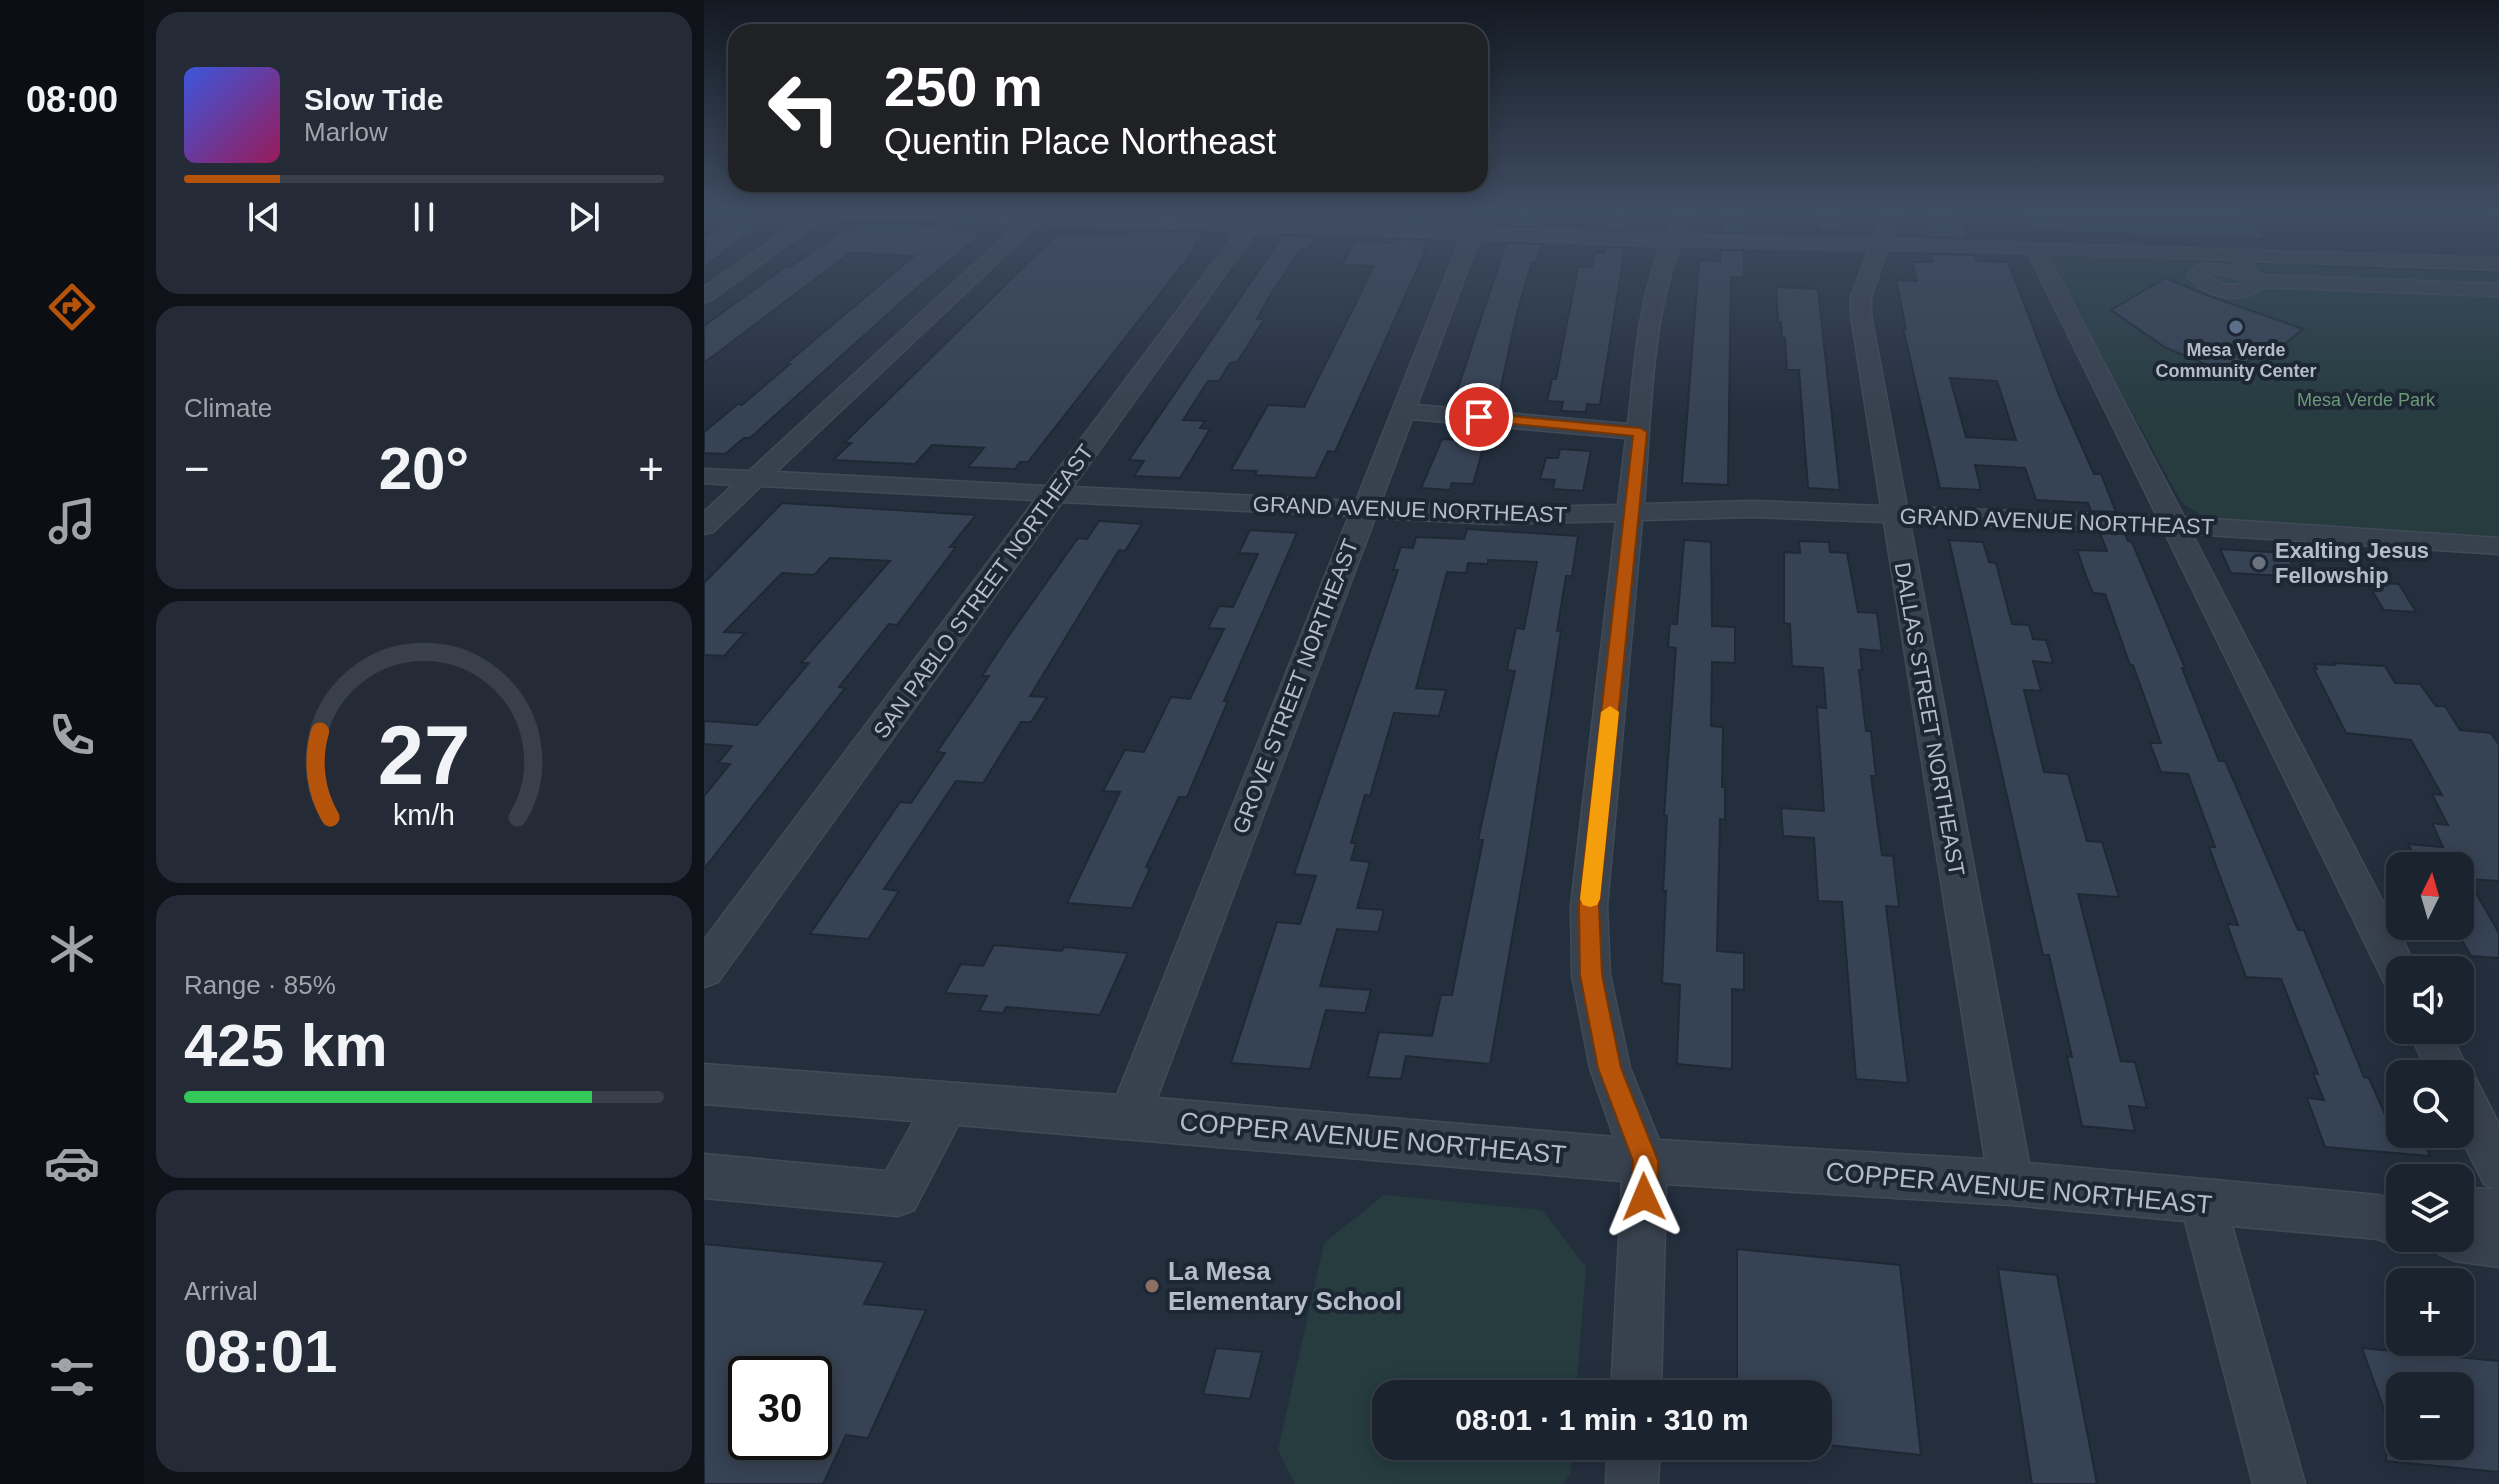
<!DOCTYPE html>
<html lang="en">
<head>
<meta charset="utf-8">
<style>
	body { margin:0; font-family:Arial,sans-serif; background:#242b36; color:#f1f3f6; height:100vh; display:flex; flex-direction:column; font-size:30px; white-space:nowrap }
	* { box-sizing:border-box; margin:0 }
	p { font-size:26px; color:#a0a4aa }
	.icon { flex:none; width:44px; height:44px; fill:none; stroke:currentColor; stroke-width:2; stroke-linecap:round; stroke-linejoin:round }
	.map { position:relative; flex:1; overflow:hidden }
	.sheet { display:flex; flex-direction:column; gap:12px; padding:12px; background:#0f1319; width:560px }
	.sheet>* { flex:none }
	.hud { position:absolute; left:24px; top:24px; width:760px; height:168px; border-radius:24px; box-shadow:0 4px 20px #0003,0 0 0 2px #39404a; background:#202124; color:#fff; overflow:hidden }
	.needle { width:52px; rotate:5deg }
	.buttons { position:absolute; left:1682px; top:852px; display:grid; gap:16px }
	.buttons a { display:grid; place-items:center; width:88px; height:88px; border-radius:16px; background:#1b232e; box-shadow:0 4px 20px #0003,0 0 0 2px #39404a; font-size:40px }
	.speed { position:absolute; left:24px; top:1356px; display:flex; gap:16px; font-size:40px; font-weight:700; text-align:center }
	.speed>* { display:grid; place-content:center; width:104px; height:104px; border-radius:50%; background:#1b232e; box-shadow:0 4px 20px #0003,0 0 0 2px #39404a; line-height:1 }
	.speed .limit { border:4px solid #111; border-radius:12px; background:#fff; color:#111 }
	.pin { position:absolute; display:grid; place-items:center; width:68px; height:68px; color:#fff; margin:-34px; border:4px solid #fff; border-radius:50%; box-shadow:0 2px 8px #0007 }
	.me { position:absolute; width:88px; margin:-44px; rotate:359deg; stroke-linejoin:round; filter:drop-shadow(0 0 6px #0008) }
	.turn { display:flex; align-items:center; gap:28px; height:168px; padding:0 24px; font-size:36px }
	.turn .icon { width:104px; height:104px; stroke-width:2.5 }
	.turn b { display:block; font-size:56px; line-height:68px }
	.big { font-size:60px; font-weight:800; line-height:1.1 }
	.sheet .widget { flex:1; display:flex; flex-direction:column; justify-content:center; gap:12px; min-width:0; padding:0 28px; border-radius:24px; background:#242b36 }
	.sheet .dial { align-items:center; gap:0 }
	.dial svg { height:208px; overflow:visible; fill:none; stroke:#39404a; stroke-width:7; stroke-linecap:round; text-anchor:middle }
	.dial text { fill:#f1f3f6; stroke:none }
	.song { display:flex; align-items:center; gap:24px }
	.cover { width:96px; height:96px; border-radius:12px; background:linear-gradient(135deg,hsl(230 70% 55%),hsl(330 70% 35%)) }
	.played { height:8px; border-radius:4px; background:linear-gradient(90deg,#b45309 20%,#39404a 20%) }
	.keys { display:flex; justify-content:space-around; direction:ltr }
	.heat { display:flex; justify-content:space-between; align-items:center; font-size:44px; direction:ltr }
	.charge { height:12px; border-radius:6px; background:linear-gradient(90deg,#34c759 85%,#39404a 0) }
	.trip { position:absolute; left:668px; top:1380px; width:460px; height:80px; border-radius:24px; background:#1b232e; box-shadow:0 4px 20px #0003,0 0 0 2px #39404a; font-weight:800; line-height:80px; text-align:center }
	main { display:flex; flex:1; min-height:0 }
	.menu { display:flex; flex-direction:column; width:144px; justify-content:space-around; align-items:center; background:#0b0e12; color:#a0a4aa }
	.menu .icon { width:56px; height:56px }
	.menu .current { color:#b45309 }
	.menu b { font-size:36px; color:#f1f3f6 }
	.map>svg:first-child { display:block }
	.green { fill:#263c3f }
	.building { fill:#364354; stroke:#1f2835; stroke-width:2; fill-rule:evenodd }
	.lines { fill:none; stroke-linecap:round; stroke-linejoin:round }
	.minor-casing { stroke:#414a57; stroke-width:3 }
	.minor { fill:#38414e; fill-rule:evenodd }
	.route { fill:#b45309; stroke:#753606; stroke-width:2 }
	.slow { fill:#f59e0b }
	.service-dot { fill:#5c6f8a; stroke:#1d2633; stroke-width:3 }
	.worship-dot { fill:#6b7280; stroke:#1d2633; stroke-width:3 }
	.education-dot { fill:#8d6e63; stroke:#1d2633; stroke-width:3 }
	.labels { text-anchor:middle; stroke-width:8; stroke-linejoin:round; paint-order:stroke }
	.far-poi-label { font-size:18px; font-weight:bold; fill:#b4bcc9; stroke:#1d2633 }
	.far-park-label { font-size:18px; fill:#6b9a76; stroke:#1d2633 }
	.street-label { font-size:22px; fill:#b4bcc9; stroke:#1d2633 }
	.poi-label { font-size:22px; font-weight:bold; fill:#b4bcc9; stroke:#1d2633; text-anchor:start }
	.near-street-label { font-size:26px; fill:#b4bcc9; stroke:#1d2633 }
	.near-poi-label { font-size:26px; font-weight:bold; fill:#b4bcc9; stroke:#1d2633; text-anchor:start }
</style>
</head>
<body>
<main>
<nav class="menu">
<b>08:00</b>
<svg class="icon current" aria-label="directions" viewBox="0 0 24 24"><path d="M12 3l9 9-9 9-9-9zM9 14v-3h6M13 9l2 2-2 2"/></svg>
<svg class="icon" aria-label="music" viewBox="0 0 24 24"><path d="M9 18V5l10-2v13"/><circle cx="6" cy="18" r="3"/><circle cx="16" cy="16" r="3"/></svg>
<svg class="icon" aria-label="phone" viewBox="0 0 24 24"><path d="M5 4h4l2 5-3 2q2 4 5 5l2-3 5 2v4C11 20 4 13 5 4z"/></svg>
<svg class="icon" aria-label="climate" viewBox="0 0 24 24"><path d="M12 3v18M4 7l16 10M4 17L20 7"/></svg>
<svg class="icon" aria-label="car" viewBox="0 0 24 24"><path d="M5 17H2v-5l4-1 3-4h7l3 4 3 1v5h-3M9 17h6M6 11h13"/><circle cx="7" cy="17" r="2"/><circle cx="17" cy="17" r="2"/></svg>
<svg class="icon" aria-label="filters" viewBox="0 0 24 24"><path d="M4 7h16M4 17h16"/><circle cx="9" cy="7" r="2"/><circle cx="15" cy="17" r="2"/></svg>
</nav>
<section class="sheet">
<div class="widget">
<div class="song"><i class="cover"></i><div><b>Slow Tide</b><p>Marlow</p></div></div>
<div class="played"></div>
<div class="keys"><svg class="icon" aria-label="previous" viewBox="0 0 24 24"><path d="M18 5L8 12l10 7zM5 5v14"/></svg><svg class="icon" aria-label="pause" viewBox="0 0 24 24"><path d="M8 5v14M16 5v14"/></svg><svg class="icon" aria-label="next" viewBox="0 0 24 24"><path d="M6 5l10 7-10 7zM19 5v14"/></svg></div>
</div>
<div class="widget"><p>Climate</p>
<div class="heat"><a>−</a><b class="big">20°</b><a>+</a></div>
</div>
<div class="widget dial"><svg viewBox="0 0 100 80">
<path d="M14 69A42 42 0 1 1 86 69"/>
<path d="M14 69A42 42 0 0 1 10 36" stroke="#b45309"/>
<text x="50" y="56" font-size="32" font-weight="700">27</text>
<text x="50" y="72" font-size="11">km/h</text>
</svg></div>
<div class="widget"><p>Range · 85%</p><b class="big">425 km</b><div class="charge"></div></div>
<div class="widget"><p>Arrival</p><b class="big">08:01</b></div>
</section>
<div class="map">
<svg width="1795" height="1484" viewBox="0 0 1795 1484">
	<rect width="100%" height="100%" fill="#242f3e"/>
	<g class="green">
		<path d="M1342 256 1795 273V540L1508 522 1478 503Z"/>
		<path d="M680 1195 838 1210 882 1267 872 1394H682V1446H869L866 1475 858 1484H591L574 1450 620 1243Z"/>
	</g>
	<g class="building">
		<path d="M597 211H628L622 220 591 219Z"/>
		<path d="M704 211H737L731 224 698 223Z"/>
		<path d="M813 211 846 214 843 227 808 226Z"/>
		<path d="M906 211H925L923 231 903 230Z"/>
		<rect x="1017" y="211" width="23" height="22"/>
		<path d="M1112 211H1136L1140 232 1115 231Z"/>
		<path d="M1223 211 1256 213 1264 238 1222 237 1219 226 1228 227Z"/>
		<path d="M1319 211 1540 212 1561 239 1325 231Z"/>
		<path d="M156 222 276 229 273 231H277L272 236H276L214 287 46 438H40L21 454 0 453V432L34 404 38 405 86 364H82L210 256 146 253 0 363V326L81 267H86L137 232H143Z"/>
		<path d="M21 223 58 224 0 267V236Z"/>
		<path d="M434 231 500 232 491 245H494L324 462H316L311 469 264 467 280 448 228 445 211 464 129 460 147 443H140L347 240 361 233 416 235Z"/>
		<path d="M579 235 612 236 604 249H597L567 294 553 319 560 320 533 362 526 363 515 381H504L479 420 501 421 496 428 506 429 476 478 430 476 440 461 425 460Z"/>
		<path d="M690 239 723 240 719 250H722L631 452 624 451 611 478 551 475 553 471 527 470 564 405 600 407 670 266 638 265 651 241 688 243Z"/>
		<path d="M802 243 838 244 832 263 828 262 813 313 795 396 752 394Z"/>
		<path d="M901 247 921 248 896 405 883 404 882 412 857 411 859 402 843 401 848 379H852L874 267H888L891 253H900Z"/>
		<path d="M1016 250H1040V278L1027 277 1024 485 978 483 995 260 1016 261Z"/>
		<path d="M1227 254 1270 255 1272 261 1304 262 1355 395 1390 474H1397L1412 512 1387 511 1384 503 1332 500 1321 468 1271 465 1277 490 1236 488 1199 328 1202 329 1192 280 1213 281 1208 262H1229ZM1246 378 1293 381 1312 440 1262 437Z"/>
		<path d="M1461 278 1508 297 1599 329 1578 346H1565L1526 374 1462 348 1407 310Z"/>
		<path d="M1072 287 1114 289 1136 490 1104 488 1095 370H1083L1081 338H1078L1077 322H1074Z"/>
		<path d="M738 439 781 441 769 484 748 483 746 490 717 488Z"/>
		<path d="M856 449 887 451 879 491 849 489 851 480 836 479 842 458H854Z"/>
		<path d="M78 503 272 515 246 547H252L193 625 185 624 135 687 141 688 0 869V796L26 764 14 763 28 746 0 744V721L53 725 105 663H97L186 561 126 558 110 575 78 573 20 632 41 633 20 656 0 655V583Z"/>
		<path d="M395 521 438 524 421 551 415 550 326 696 343 697 327 722H317L279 783 252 781 180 889 195 891 164 939 106 934 196 802 207 803 241 753 233 752 285 676H278L303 638 374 538 383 539Z"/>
		<path d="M763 529 874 536 868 576H862L853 631H857L823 853 786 1064 702 1056 697 1079 664 1077 675 1032 728 1036 737 995H748L779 840H774L811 671 803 670 812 628 820 629 833 562 784 560V564L764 563 762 573 743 572 712 688 742 690 735 716 690 713 666 796 661 795 647 843H652L647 860 666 862 653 908 680 910 674 932 633 929 616 986 667 990 661 1013 622 1010 606 1069 527 1063 573 922 596 924 612 876 590 874 694 570H689L697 547 709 548 712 537 760 539Z"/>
		<path d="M546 530 593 533 520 701H524L483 797H475L442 867 446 868 428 908 363 903 416 792 399 791 421 750 440 752 467 697 486 699 520 629 504 628 515 606 529 607 554 554 535 553Z"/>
		<path d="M1396 533 1421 534 1424 541 1428 542 1481 668H1478L1515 761H1521L1594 930H1600L1660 1077 1665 1078 1686 1126 1696 1127V1134H1717L1726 1156 1621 1147 1603 1098 1620 1100 1609 1073 1614 1074 1577 979 1542 977 1523 924 1534 925 1505 847H1511L1484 774 1457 772 1446 743H1457L1429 665H1426L1401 594 1389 593 1382 576 1373 550 1403 551Z"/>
		<path d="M980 540 1007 542 1008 626 1031 627V663L1008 662 1007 726 1019 727 1018 787H1021V820L1016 819 1013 951 1040 953V990L1028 989V1069L973 1064 976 985 958 983 962 891H959L963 816 960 815 972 648 964 647 966 624H973Z"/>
		<path d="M1245 540 1279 542 1285 562 1292 563 1308 624 1325 625 1329 639 1342 640 1349 663 1329 661 1337 691 1320 690 1340 772 1364 774 1383 841 1398 842 1415 897 1374 894 1417 1061 1431 1062 1443 1108 1425 1106 1431 1131 1378 1126 1363 1056 1368 1057 1345 955H1339Z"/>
		<path d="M1095 541 1125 542 1126 552 1143 553 1154 612 1173 613 1178 651 1156 649 1158 670H1155L1162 731H1167L1172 776H1167L1178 855 1189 856 1195 907 1182 906 1204 1083 1152 1079 1138 902 1114 901 1110 838 1079 836 1077 808 1120 811 1113 707 1122 708 1119 668 1088 666 1086 624 1080 623V552L1096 553Z"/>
		<path d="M1516 549 1582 553 1595 577 1527 573Z"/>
		<path d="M1663 582 1695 584 1712 612 1680 610Z"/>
		<path d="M1630 663 1681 666 1691 683 1716 684 1732 706H1741L1756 730 1787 733 1795 745V881L1764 879 1795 933V958L1767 956 1756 937V866H1715L1704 844 1739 847 1728 823 1744 825 1728 794 1738 795 1707 740 1642 733 1610 669H1613L1610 664 1631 665Z"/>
		<path d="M290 945 358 951 360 947 424 953 396 1015 302 1007 299 1013 275 1011 283 996 241 993 257 964 279 966Z"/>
		<path d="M0 1244 181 1262 160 1304 222 1310 164 1438 142 1435 119 1484H0ZM42 1374H110V1442H42Z"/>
		<path d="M1033 1249 1196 1265 1217 1455 1114 1444V1394H1033Z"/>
		<path d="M1294 1269 1353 1275 1393 1484H1328Z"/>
		<path d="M512 1348 558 1352 546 1399 499 1394Z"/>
		<path d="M1658 1348 1795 1361V1472L1682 1461 1683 1446H1756V1386H1696V1445L1693 1446Z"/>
	</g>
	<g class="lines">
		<g class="minor-casing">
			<g id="minor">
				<path d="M110 211H347L345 213 542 220 549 211H565L560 221 762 228 768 211H786L779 228 962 235 971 211H989L980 235 1169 239 1179 211H1197L1187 239 1795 258V270L1547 261 1556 275 1795 284V296L1559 287C1537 306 1500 298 1483 275L1498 263 1531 266 1528 260 1343 254 1480 517 1795 538V554L1488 534 1710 962 1713 970H1696V992L1682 986 1461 533 1206 523 1325 1163 1674 1195 1696 1202V1238H1713L1696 1248 1674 1239 1528 1226 1601 1484H1549L1481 1221 1307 1205 962 1184 957 1394H907L918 1181 254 1125 210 1210 194 1216 0 1198V1154L182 1171 210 1121 0 1104V1064L413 1095 645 516 358 502 14 982 0 987V940L331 500 57 486 9 532 0 534V512L29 485 0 483V469L45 471 315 223 138 216 130 211 7 300 0 302V287ZM335 223 534 230 342 486 72 472ZM552 231 757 238 652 501 369 487ZM775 239 957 246C934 303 931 363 924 424L713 405ZM976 246 1165 250 1147 297V315L1177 506 1048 501 940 504C947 421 946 325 976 246ZM1183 250 1324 253 1453 516 1203 507 1167 315V297ZM1508 273 1534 278 1539 284 1521 285 1504 276ZM708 419 922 438 914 505 792 508 677 502ZM1048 517 1180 522 1281 1159 955 1140 926 1068 906 975 903 906 938 520ZM671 518 792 524 912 521 867 906 868 975 886 1068 910 1137 453 1098Z"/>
				<path d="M1779 211H1795V221Z"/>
				<path d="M1704 1030H1745L1767 1076 1771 1077 1795 1124V1267L1751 1261 1735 1254 1728 1238H1756V1188L1792 1189 1780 1184 1755 1134 1756 1074H1725Z"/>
				<path d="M904 1446H956L954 1484H902Z"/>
			</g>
		</g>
		<use href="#minor" class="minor"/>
	</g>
	<linearGradient id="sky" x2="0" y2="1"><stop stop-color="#141a22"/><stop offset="0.5" stop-color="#3f4d63"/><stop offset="1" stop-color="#3f4d63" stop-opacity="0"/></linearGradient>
	<rect width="1795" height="418" fill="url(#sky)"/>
	<path class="route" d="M775 413 936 428 943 432 895 906 898 975 917 1068 954 1161 953 1197 949 1206 940 1209 931 1206 928 1197 929 1161 894 1068 876 975 875 906 929 436 771 420V415Z"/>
	<path class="slow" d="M906 706 915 712 896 899 893 905 886 907 879 905 876 899 897 712Z"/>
	<circle class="service-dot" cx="1532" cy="327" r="8"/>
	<circle class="worship-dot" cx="1555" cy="563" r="8"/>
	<circle class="education-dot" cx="448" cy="1286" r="8"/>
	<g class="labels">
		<g class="far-poi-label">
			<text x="1532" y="356">Mesa Verde<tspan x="1532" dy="21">Community Center</tspan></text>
		</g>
		<g class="far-park-label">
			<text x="1662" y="406">Mesa Verde Park</text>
		</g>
		<g class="street-label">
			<text transform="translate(706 509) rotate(2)" y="8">GRAND AVENUE NORTHEAST</text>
			<text transform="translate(1353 521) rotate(2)" y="8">GRAND AVENUE NORTHEAST</text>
			<text transform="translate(279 591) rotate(-54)" y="8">SAN PABLO STREET NORTHEAST</text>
			<text transform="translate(591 686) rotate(-69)" y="8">GROVE STREET NORTHEAST</text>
			<text transform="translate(1226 719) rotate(80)" y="8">DALLAS STREET NORTHEAST</text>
		</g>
		<g class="poi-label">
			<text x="1571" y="558">Exalting Jesus<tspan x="1571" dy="25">Fellowship</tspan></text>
		</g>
		<g class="near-street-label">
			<text transform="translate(669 1138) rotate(5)" y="9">COPPER AVENUE NORTHEAST</text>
			<text transform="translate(1315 1188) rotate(5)" y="9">COPPER AVENUE NORTHEAST</text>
		</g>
		<g class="near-poi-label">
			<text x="464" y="1280">La Mesa<tspan x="464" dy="30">Elementary School</tspan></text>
		</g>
	</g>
</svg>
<div class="buttons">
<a><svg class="needle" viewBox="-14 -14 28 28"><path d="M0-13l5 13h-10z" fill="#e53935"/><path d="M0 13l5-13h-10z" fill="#a0a4aa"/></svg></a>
<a><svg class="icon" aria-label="sound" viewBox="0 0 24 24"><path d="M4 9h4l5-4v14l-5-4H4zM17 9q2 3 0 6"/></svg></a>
<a><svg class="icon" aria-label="search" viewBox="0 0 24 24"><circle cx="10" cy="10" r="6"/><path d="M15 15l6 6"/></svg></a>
<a><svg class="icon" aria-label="layers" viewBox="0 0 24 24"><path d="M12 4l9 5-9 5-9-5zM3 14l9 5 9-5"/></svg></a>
<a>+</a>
<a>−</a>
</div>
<div class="speed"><div class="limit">30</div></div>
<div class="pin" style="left:775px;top:417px;background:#d93025"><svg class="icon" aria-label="arrive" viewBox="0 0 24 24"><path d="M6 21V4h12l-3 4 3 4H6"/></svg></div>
<svg class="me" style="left:940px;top:1197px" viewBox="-20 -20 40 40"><path d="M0-17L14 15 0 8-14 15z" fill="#b45309" stroke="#fff" stroke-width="4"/></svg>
<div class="trip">08:01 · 1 min · 310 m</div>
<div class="hud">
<div class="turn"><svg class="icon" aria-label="left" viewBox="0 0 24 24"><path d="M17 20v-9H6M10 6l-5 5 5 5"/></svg><div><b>250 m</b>Quentin Place Northeast</div></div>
</div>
</div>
</main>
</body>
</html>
